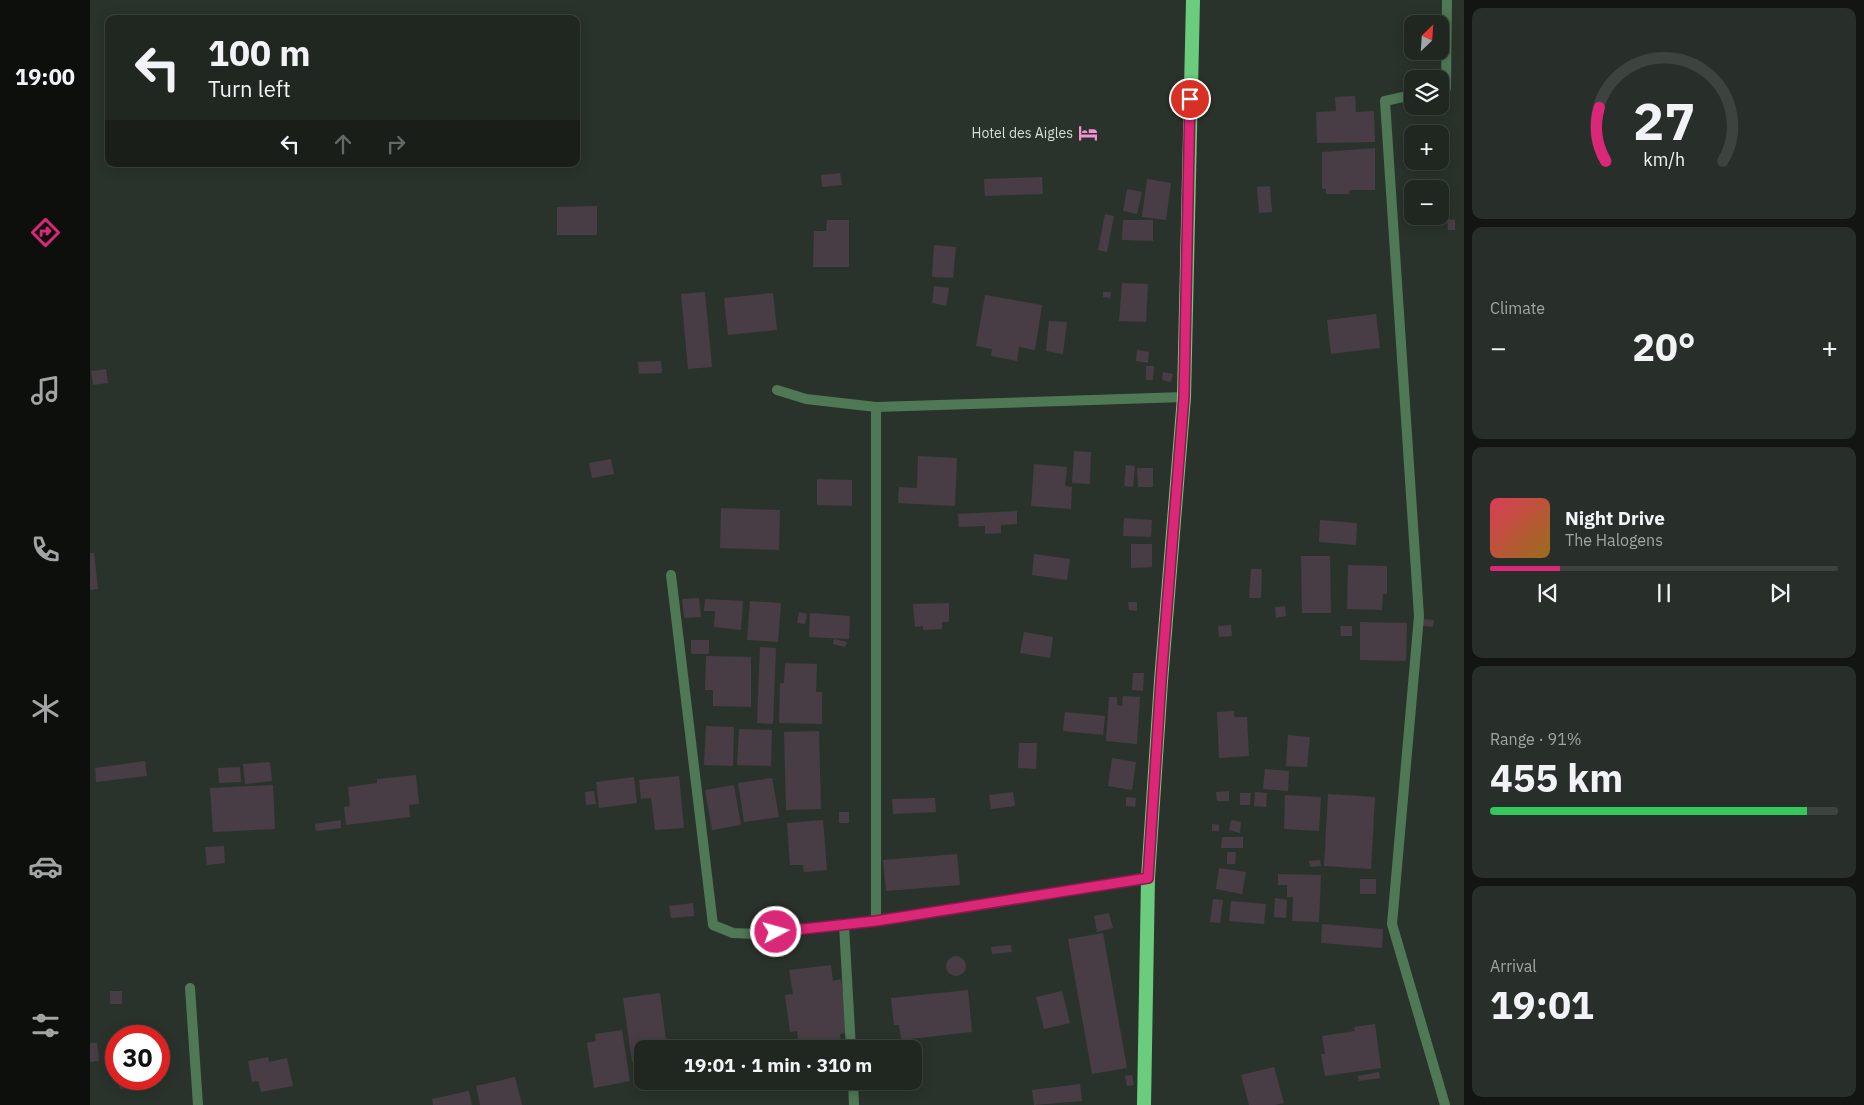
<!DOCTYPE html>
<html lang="en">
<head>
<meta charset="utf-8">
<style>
	body { margin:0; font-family:"IBM Plex Sans",sans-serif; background:#282e29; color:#f1f3f6; height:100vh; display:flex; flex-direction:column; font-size:19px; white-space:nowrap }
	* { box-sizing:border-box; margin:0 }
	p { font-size:16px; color:#a2a5a5 }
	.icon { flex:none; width:28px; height:28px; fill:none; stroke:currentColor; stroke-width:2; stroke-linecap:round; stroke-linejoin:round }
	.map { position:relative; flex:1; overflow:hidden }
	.side { display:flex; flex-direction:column; gap:8px; padding:8px; background:#121512; width:400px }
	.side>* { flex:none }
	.hud { position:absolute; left:15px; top:15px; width:475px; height:152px; border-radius:10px; box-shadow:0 2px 12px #0003,0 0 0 1px #3d433e; background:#202620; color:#f1f3f6; overflow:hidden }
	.needle { width:32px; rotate:25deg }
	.buttons { position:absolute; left:1314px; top:15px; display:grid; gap:10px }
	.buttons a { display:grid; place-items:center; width:45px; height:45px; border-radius:10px; background:#202620; box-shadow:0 2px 12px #0003,0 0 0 1px #3d433e; font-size:25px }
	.speed { position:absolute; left:15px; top:1025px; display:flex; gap:10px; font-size:25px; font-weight:700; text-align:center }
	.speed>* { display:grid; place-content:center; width:65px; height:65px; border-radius:50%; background:#202620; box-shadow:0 2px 12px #0003,0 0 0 1px #3d433e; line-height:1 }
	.speed .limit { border:8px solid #d22; background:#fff; color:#111 }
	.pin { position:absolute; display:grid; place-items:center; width:42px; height:42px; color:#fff; margin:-21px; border:2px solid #fff; border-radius:50%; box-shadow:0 1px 5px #0007 }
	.me { position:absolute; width:55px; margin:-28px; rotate:84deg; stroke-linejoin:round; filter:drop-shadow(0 0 4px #0008) }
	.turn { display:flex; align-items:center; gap:18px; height:105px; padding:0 20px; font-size:22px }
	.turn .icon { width:65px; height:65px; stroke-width:2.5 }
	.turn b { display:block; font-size:35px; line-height:42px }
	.lanes { display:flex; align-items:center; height:48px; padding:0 20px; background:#0003; justify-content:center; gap:25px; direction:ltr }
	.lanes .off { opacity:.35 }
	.big { font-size:38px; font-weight:700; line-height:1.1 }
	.side .widget { flex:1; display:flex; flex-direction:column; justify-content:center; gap:8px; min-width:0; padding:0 18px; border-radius:10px; background:#282e29 }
	.side .dial { align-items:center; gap:0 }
	.dial svg { height:130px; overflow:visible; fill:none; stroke:#3d433e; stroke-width:7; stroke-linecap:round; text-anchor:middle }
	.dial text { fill:#f1f3f6; stroke:none }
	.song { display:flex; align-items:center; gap:15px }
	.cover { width:60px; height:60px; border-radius:8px; background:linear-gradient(135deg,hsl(350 70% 55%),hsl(40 70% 35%)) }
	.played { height:5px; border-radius:2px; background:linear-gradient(90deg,#db2777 20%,#3d433e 20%) }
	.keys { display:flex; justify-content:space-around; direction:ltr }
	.heat { display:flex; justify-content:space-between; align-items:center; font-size:28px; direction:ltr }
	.charge { height:8px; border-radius:4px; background:linear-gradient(90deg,#34c759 91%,#3d433e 0) }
	.trip { position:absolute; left:544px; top:1040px; width:288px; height:50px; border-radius:10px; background:#202620; box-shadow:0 2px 12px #0003,0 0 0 1px #3d433e; font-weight:700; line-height:50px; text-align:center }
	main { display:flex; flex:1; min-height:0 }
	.dock { display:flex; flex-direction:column; width:90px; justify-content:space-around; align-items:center; background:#0d0f0d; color:#a2a5a5 }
	.dock .icon { width:35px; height:35px }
	.dock .on { color:#db2777 }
	.dock b { font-size:22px; color:#f1f3f6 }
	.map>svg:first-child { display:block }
	.building { fill:#483d44 }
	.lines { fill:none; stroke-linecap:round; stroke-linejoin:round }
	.minor { stroke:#4f7855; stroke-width:10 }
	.trunk { stroke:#6acc7c; stroke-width:14 }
	.route-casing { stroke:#8e194d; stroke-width:12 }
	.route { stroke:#db2777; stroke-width:9 }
	.labels { text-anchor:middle; stroke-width:5; stroke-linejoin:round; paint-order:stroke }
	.poi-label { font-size:14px; fill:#d8ded9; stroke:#2a332b; text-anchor:end }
</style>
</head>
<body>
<main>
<nav class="dock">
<b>19:00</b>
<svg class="icon on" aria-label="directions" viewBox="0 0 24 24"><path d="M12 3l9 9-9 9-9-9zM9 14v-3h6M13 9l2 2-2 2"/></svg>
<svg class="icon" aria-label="music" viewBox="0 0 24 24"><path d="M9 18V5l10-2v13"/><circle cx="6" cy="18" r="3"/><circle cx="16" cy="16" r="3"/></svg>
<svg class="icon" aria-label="phone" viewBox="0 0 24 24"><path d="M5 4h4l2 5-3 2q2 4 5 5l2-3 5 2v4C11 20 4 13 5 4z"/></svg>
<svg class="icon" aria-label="climate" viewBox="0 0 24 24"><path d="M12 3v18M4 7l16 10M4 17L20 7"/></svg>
<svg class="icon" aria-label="car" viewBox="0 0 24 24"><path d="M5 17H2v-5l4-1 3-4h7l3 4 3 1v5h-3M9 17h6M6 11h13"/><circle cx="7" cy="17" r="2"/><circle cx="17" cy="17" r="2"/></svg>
<svg class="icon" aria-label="filters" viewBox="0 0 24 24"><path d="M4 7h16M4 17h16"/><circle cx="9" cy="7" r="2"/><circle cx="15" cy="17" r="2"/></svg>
</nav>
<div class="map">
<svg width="1374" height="1105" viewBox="0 0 1374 1105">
	<rect width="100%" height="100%" fill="#2a332b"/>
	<g class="building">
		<path d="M1265 96 1266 112 1284 111 1285 142 1227 143 1226 112 1246 111 1245 97Z"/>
		<path d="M1285 148V190H1260L1259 194H1236V189H1232V152Z"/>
		<path d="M750 173 752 185 732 187 731 175Z"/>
		<path d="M952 177 953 194 895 196 894 179Z"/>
		<path d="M1057 179 1081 183 1076 220 1052 217Z"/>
		<path d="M1180 186 1182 212 1169 213 1167 187Z"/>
		<path d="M1037 189 1052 192 1047 214 1033 211Z"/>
		<path d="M507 206V235H467V207Z"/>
		<path d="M1015 214 1024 216 1017 252 1008 250Z"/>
		<path d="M1357 219 1365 220V230H1358Z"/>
		<path d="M737 220H759V267H723L724 231H736Z"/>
		<path d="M1033 220H1063V241L1032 240Z"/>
		<path d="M844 245 866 247 863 278 842 277Z"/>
		<path d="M1032 283 1058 284 1056 322 1029 321Z"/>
		<path d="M844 286 859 288 856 306 842 303Z"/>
		<path d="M615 292 622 367 598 369 591 294Z"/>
		<path d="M1013 292H1021L1020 298 1013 297Z"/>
		<path d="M683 293 687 330 638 335 634 298Z"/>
		<path d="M895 295 952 305 945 350 929 347 927 361 901 356 902 349 886 346Z"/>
		<path d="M1286 314 1290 348 1241 354 1237 320Z"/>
		<path d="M959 321 977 322 973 354 956 351Z"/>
		<path d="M1047 350 1059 352 1058 363 1046 361Z"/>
		<path d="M571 361 572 373 549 374 548 362Z"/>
		<path d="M1056 366H1064L1063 380H1056Z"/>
		<path d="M16 369 18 383 3 385 1 371Z"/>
		<path d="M1073 372 1083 374 1081 382 1072 380Z"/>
		<path d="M984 451 1001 452 1000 484 982 483Z"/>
		<path d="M828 456 867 458 865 506 808 503 809 487 827 488Z"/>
		<path d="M521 459 524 474 502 478 499 463Z"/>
		<path d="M944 464 977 467 975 486 982 487 981 509 941 506Z"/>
		<path d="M1036 465 1045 466 1043 487 1034 486Z"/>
		<path d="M1047 468H1063V487H1048Z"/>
		<path d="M727 479 762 480V506L727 505Z"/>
		<path d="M631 508 690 510 689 550 630 548Z"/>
		<path d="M927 511V524L911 525V533L895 534V526L869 527 868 514Z"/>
		<path d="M1034 518 1062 520 1061 537 1033 536Z"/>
		<path d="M1230 520 1267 523 1266 545 1229 542Z"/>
		<path d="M1041 544H1062V567L1041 568Z"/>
		<path d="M0 553H4L8 589 0 590Z"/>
		<path d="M944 554 980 559 977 580 942 575Z"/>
		<path d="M1211 556H1240L1241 613H1212Z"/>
		<path d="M1258 565 1297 566V594H1293L1292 610 1257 609Z"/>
		<path d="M1161 569H1172L1171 598H1159Z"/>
		<path d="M609 598 611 617 594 618 592 599Z"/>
		<path d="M615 599 653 601 651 630 624 627 625 611H614Z"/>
		<path d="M660 601 691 603 688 642 657 640Z"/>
		<path d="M1038 602H1047V611L1039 610Z"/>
		<path d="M859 603V622H852V629L833 630V626L825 627 823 604Z"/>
		<path d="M1195 606 1196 616 1186 618 1185 607Z"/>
		<path d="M709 612 717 614 715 624 707 623Z"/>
		<path d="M720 613 760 616 759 639 719 637Z"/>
		<path d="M1333 619 1344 620 1343 627 1332 626Z"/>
		<path d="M1270 622 1317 623 1316 661 1270 660Z"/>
		<path d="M1141 625 1142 636 1129 637 1128 626Z"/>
		<path d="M1250 626H1262V636H1251Z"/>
		<path d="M934 632 963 637 960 658 930 653Z"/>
		<path d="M744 639 757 642 755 647 743 644Z"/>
		<rect x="601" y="640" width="18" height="14"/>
		<path d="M670 647 686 648 683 724 667 723Z"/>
		<path d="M616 656 661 657V707L623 706V690H615Z"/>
		<path d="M695 663 727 664 726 692H732V724L689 723 690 683H694Z"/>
		<path d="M1043 673H1054L1053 691 1042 690Z"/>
		<path d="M1033 696 1050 697 1047 744 1016 741 1019 697H1027V705L1032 706Z"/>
		<path d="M1144 711V717H1157L1159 756 1129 758 1127 712Z"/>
		<path d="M975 712 1015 716 1013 735 973 731Z"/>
		<path d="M616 726 644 727 643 766 614 765Z"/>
		<path d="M649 729 682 730 681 766 647 765Z"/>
		<path d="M729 731 731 809 696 810 694 732Z"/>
		<path d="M1198 735 1220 737 1217 767 1196 766Z"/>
		<path d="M929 743H947L946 769 928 768Z"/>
		<path d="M1022 758 1046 762 1042 790 1018 786Z"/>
		<path d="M55 761 57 776 6 782 5 768Z"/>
		<path d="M180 762 182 781 155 784 153 764Z"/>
		<path d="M150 767 151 782 129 783 128 768Z"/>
		<path d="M1175 769 1199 771 1198 791 1173 789Z"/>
		<path d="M326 775 329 804 319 805 320 817 256 825 254 807 260 806 258 787 287 783V779Z"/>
		<path d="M589 776 594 828 565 830 561 798 551 799 549 780Z"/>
		<path d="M544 777 547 803 509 808 506 782Z"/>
		<path d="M682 778 689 817 654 822 648 783Z"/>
		<path d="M183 785 185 829 123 832 120 788Z"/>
		<path d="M644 785 651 825 622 830 615 790Z"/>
		<path d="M504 791 506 804 496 805 495 792Z"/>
		<path d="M1139 791V801H1127L1126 792Z"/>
		<path d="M923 792 925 806 901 809 899 795Z"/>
		<path d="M1165 792 1177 793 1176 807 1164 806Z"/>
		<path d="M1150 793H1161L1160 805H1150Z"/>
		<path d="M1238 794 1285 797 1281 869 1234 866Z"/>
		<path d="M1195 795 1231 797 1229 831 1194 829Z"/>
		<path d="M1036 797 1046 798 1045 807 1036 806Z"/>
		<path d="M845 798 846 812 803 814 802 799Z"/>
		<rect x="749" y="812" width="10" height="11"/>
		<path d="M251 820V828L226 831 225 824Z"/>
		<path d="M733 820 737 870 714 872 713 865H700L697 823Z"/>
		<path d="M1141 820 1151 822 1150 833 1139 830Z"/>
		<path d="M1122 824 1129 825V831H1122Z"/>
		<path d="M1132 837H1153V848H1131Z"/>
		<path d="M134 846 135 863 117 865 115 847Z"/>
		<path d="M1137 852H1146L1145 864H1137Z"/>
		<path d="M867 854 870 885 796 891 793 860Z"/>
		<path d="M1230 860 1231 866 1220 867 1219 861Z"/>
		<path d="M1129 868 1156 872 1152 894 1126 889Z"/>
		<path d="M1188 874 1231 875 1229 922 1202 921 1203 897H1197V885H1188Z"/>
		<rect x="1270" y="879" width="16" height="15"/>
		<path d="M1185 898 1197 900 1196 918 1184 917Z"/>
		<path d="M1123 899 1133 900 1130 923 1120 922Z"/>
		<path d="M1141 901 1176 904 1174 924 1139 921Z"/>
		<path d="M603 903 604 916 581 918 579 906Z"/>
		<path d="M1019 913 1023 928 1007 932 1004 916Z"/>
		<path d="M1232 924 1293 929 1292 948 1231 943Z"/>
		<path d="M1013 933 1037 1068 1002 1074 978 939Z"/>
		<path d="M921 945 922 952 902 954 901 947Z"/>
		<circle cx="866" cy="966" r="10"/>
		<path d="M741 965 743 981 751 979 758 1033 750 1034 752 1049H709L707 1031 700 1032 695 995 703 994 699 970Z"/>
		<path d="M878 990 882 1032 811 1040 809 1025H804L801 998Z"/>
		<rect x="20" y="991" width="12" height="13"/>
		<path d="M972 991 980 1023 954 1029 946 997Z"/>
		<path d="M570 993 577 1049H552V1061L542 1062 533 998Z"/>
		<path d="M1285 1024 1291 1068 1235 1076 1231 1054H1235L1232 1036 1265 1031 1264 1027Z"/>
		<path d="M532 1030 540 1081 504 1088 497 1043 506 1041 505 1034Z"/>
		<path d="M0 1043H7L9 1061 0 1062Z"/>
		<path d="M178 1057 179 1062 197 1058 203 1086 171 1092 168 1081 162 1082 158 1061Z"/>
		<path d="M1184 1067 1194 1103 1185 1105H1159L1151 1075Z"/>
		<path d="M1289 1072 1290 1078 1269 1081 1268 1076Z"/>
		<path d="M1042 1075 1044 1085 1037 1086 1035 1076Z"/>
		<path d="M425 1077 432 1105H390L386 1086Z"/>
		<path d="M28 1079H58L59 1086 30 1089Z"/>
		<path d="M990 1084 992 1101 944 1105 942 1090Z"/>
		<path d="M379 1091 382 1105H343L342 1099Z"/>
	</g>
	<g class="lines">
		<g class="minor">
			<path d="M1350 89 1356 88 1357 0"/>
			<path d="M1322 95 1295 101 1329 616 1302 924 1355 1105"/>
			<path d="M687 390 716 399 786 407 1094 397"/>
			<path d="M581 575 623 925 643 933 668 934 786 921 1058 878"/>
			<path d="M786 921V407"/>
			<path d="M754 925 761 1049"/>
			<path d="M100 988 108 1105"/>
			<path d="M763 1081 764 1105"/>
		</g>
		<path class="trunk" d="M1054 1105 1058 878 1071 681 1094 397 1103 0"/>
	</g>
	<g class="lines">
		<g class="route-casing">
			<path id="route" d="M686 932 786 921 1058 878 1071 681 1094 397 1100 99"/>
		</g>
		<use href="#route" class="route"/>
	</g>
	<defs>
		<g id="hotel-bare" transform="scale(1.5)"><path d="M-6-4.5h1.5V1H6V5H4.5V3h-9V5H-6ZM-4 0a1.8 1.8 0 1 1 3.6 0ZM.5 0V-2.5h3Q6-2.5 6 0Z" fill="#f391d6" stroke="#2a332b" stroke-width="2.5" paint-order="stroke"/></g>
	</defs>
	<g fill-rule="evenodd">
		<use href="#hotel-bare" x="998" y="133"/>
	</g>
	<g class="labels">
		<g class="poi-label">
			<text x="983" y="138">Hotel des Aigles</text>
		</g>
	</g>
</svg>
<div class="buttons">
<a><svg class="needle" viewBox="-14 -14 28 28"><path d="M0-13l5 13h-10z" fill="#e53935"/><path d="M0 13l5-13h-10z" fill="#a2a5a5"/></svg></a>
<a><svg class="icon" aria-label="layers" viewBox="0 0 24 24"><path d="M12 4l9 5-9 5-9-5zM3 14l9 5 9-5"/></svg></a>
<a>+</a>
<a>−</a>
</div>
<div class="speed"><div class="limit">30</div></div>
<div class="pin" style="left:1100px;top:99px;background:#d93025"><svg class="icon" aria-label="arrive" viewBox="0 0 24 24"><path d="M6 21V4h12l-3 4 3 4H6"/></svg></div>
<svg class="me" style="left:686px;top:932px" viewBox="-20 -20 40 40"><circle r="17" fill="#db2777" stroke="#fff" stroke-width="3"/><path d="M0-11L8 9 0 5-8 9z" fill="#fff"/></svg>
<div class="trip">19:01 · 1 min · 310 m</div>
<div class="hud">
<div class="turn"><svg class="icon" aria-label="left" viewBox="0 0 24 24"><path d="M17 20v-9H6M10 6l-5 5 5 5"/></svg><div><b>100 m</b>Turn left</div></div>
<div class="lanes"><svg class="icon" aria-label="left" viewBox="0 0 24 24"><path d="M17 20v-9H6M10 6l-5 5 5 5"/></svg><svg class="icon off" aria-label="ahead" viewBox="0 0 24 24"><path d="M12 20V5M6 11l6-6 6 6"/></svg><svg class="icon off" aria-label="right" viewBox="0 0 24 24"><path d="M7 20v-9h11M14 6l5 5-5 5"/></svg></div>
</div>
</div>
<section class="side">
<div class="widget dial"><svg viewBox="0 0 100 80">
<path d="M14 69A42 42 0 1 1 86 69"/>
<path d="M14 69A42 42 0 0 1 10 36" stroke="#db2777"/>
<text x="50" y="56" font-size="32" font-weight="700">27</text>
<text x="50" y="72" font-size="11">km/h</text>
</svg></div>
<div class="widget"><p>Climate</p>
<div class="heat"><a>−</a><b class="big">20°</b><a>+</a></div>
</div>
<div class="widget">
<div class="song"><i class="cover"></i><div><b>Night Drive</b><p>The Halogens</p></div></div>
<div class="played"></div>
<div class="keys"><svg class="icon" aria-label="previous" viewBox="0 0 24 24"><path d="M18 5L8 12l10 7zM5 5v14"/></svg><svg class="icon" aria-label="pause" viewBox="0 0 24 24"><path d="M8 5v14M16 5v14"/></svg><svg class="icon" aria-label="next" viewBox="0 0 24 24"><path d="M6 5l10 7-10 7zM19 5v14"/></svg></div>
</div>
<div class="widget"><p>Range · 91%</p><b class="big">455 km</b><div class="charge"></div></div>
<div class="widget"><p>Arrival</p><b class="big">19:01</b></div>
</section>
</main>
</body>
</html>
